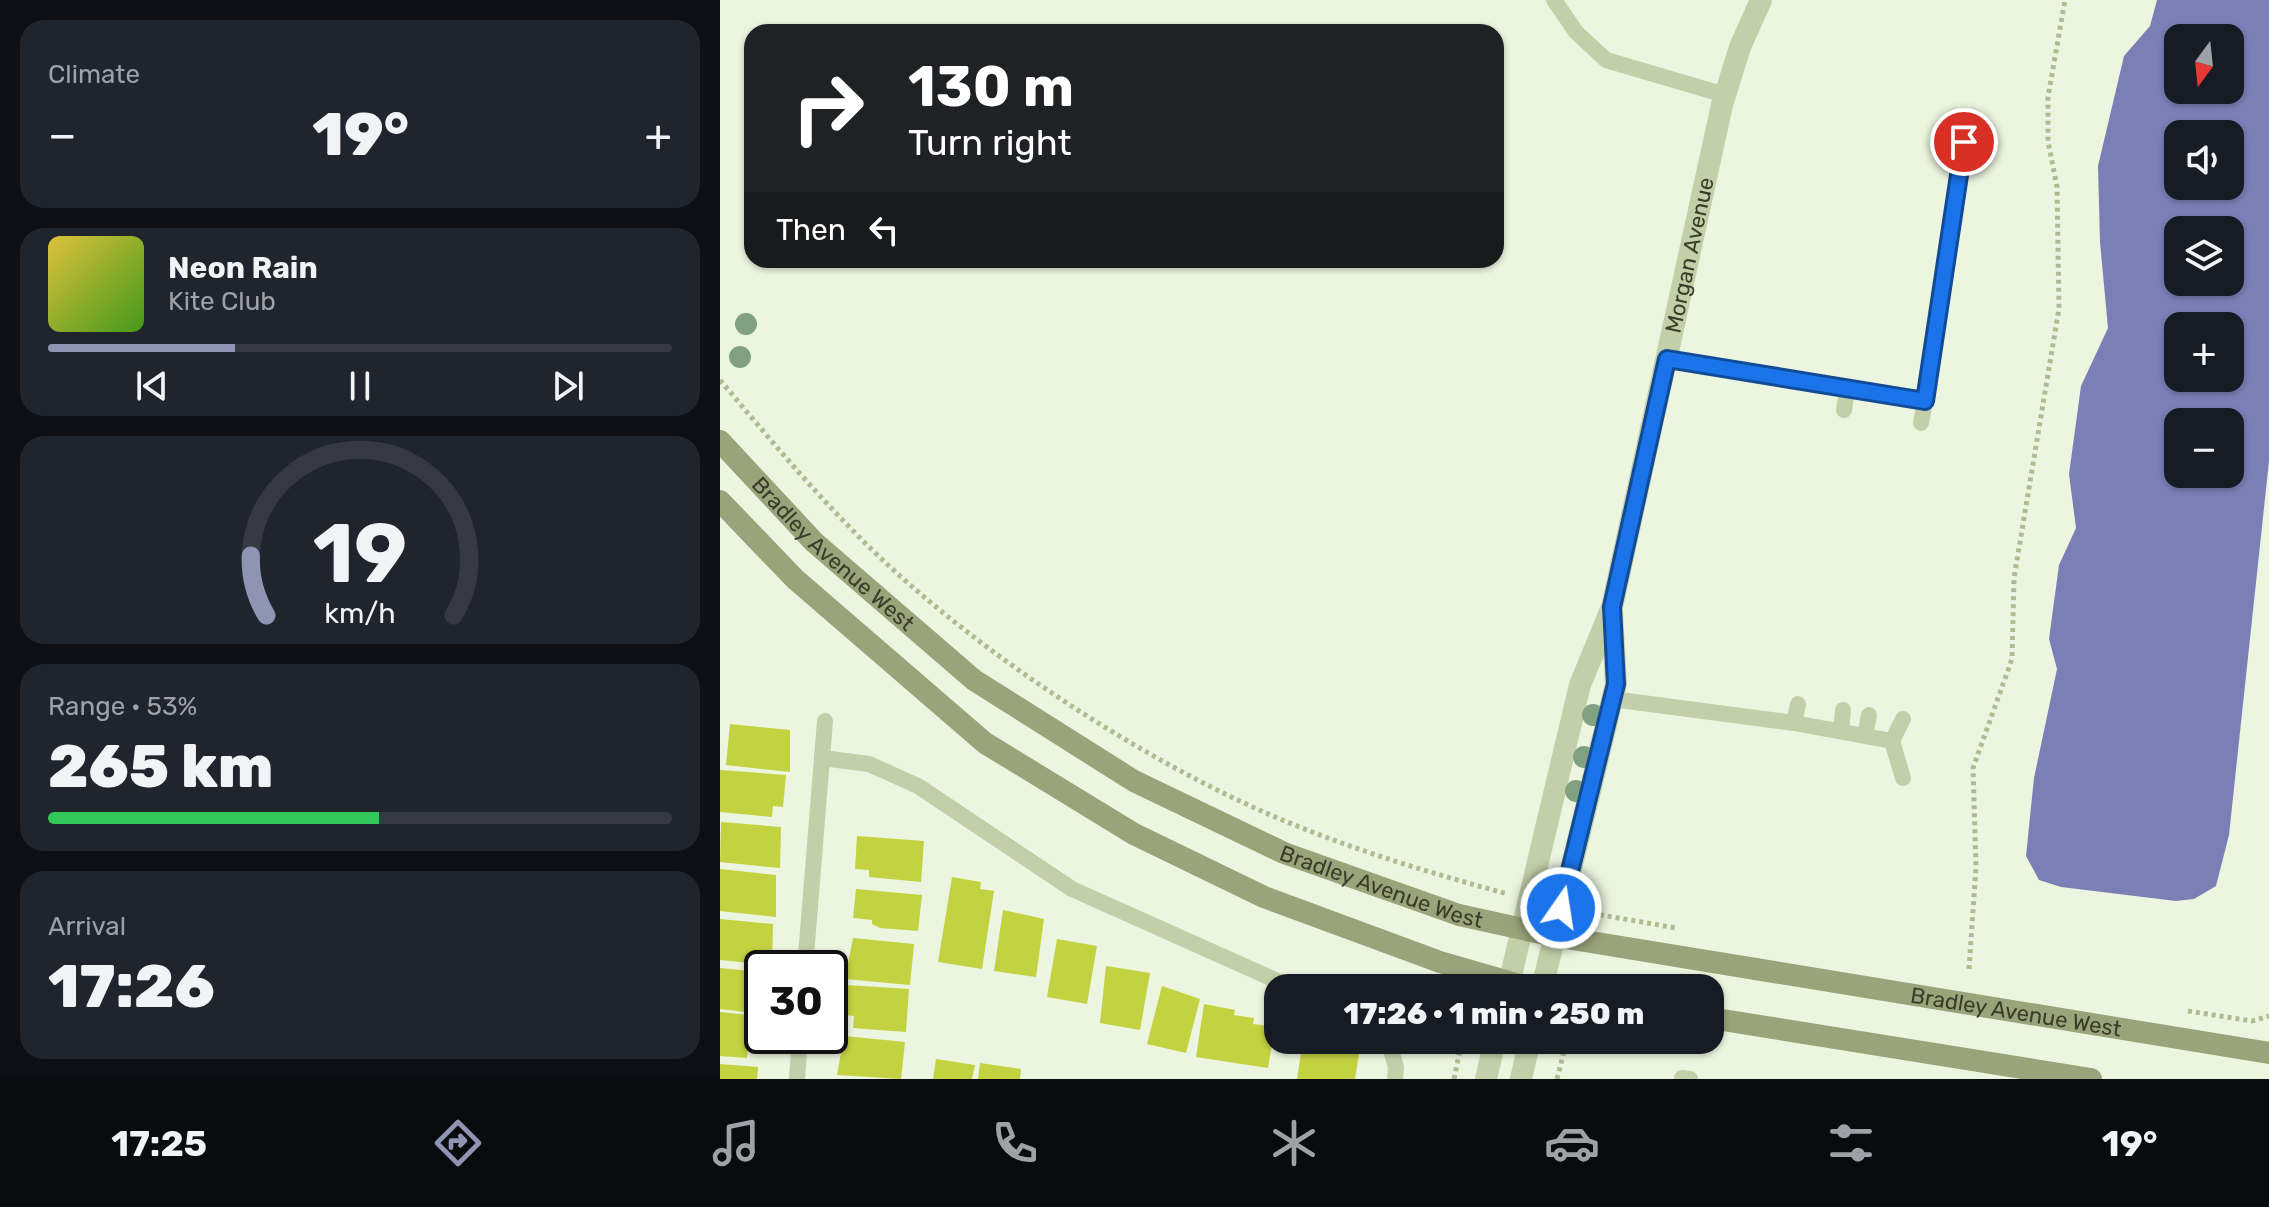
<!DOCTYPE html>
<html lang="en">
<head>
<meta charset="utf-8">
<style>
	body { margin:0; font-family:Rubik,sans-serif; background:#20242c; color:#f1f3f6; height:100vh; display:flex; flex-direction:column; font-size:30px; white-space:nowrap }
	* { box-sizing:border-box; margin:0 }
	p { font-size:26px; color:#9ea1a6 }
	.icon { flex:none; width:44px; height:44px; fill:none; stroke:currentColor; stroke-width:2; stroke-linecap:round; stroke-linejoin:round }
	.map { position:relative; flex:1; overflow:hidden }
	.panel { display:flex; flex-direction:column; gap:20px; padding:20px; background:#0d0f14; width:720px }
	.panel>* { flex:none }
	.guide { position:absolute; left:24px; top:24px; width:760px; height:244px; border-radius:24px; box-shadow:0 2px 6px #0004; background:#202124; color:#fff; overflow:hidden }
	.needle { width:52px; rotate:195deg }
	.buttons { position:absolute; left:1444px; top:24px; display:grid; gap:16px }
	.buttons a { display:grid; place-items:center; width:80px; height:80px; border-radius:16px; background:#171b24; box-shadow:0 2px 6px #0004; font-size:40px }
	.speed { position:absolute; left:24px; top:950px; display:flex; gap:16px; font-size:40px; font-weight:700; text-align:center }
	.speed>* { display:grid; place-content:center; width:104px; height:104px; border-radius:50%; background:#171b24; box-shadow:0 2px 6px #0004; line-height:1 }
	.speed .limit { border:4px solid #111; border-radius:12px; background:#fff; color:#111 }
	.pin { position:absolute; display:grid; place-items:center; width:68px; height:68px; color:#fff; margin:-34px; border:4px solid #fff; border-radius:50%; box-shadow:0 2px 8px #0007 }
	.me { position:absolute; width:88px; margin:-44px; rotate:13deg; stroke-linejoin:round; filter:drop-shadow(0 0 6px #0008) }
	.turn { display:flex; align-items:center; gap:28px; height:168px; padding:0 32px; font-size:36px }
	.turn .icon { width:104px; height:104px; stroke-width:2.5 }
	.turn b { display:block; font-size:56px; line-height:68px }
	.then { display:flex; align-items:center; height:76px; padding:0 32px; background:#0003; gap:16px; font-size:30px }
	.big { font-size:60px; font-weight:800; line-height:1.1 }
	.panel .widget { flex:1; display:flex; flex-direction:column; justify-content:center; gap:12px; min-width:0; padding:0 28px; border-radius:24px; background:#20242c }
	.panel .dial { align-items:center; gap:0 }
	.dial svg { height:208px; overflow:visible; fill:none; stroke:#363941; stroke-width:7; stroke-linecap:round; text-anchor:middle }
	.dial text { fill:#f1f3f6; stroke:none }
	.song { display:flex; align-items:center; gap:24px }
	.cover { width:96px; height:96px; border-radius:12px; background:linear-gradient(135deg,hsl(50 70% 55%),hsl(100 70% 35%)) }
	.played { height:8px; border-radius:4px; background:linear-gradient(90deg,#9094b3 30%,#363941 30%) }
	.keys { display:flex; justify-content:space-around; direction:ltr }
	.heat { display:flex; justify-content:space-between; align-items:center; font-size:44px; direction:ltr }
	.charge { height:12px; border-radius:6px; background:linear-gradient(90deg,#34c759 53%,#363941 0) }
	.trip { position:absolute; left:544px; top:974px; width:460px; height:80px; border-radius:24px; background:#171b24; box-shadow:0 2px 6px #0004; font-weight:800; line-height:80px; text-align:center }
	.tabs { display:flex; height:128px; justify-content:space-around; align-items:center; background:#090b0e; color:#9ea1a6 }
	.tabs .icon { width:56px; height:56px }
	.tabs .selected { color:#9094b3 }
	.tabs b { font-size:36px; color:#f1f3f6 }
	main { display:flex; flex:1; min-height:0 }
	.map>svg:first-child { display:block }
	.water { fill:#7a80b6; fill-rule:evenodd }
	.building { fill:#c3d240 }
	.lines { fill:none; stroke-linecap:round; stroke-linejoin:round }
	.path { stroke:#b0bb92; stroke-width:5; stroke-dasharray:4 4; stroke-linecap:butt }
	.service { stroke:#c3cfa9; stroke-width:16 }
	.minor { stroke:#c3cfa9; stroke-width:22 }
	.secondary { stroke:#9aa379; stroke-width:22 }
	.tree { fill:#81a182 }
	.route-casing { stroke:#114b97; stroke-width:20 }
	.route { stroke:#1a73e8; stroke-width:14 }
	.labels { text-anchor:middle; stroke-width:6; stroke-linejoin:round; paint-order:stroke }
	.street-label { font-size:22px; fill:#383c29; stroke:#f5fcec }
</style>
</head>
<body>
<main>
<section class="panel">
<div class="widget"><p>Climate</p>
<div class="heat"><a>−</a><b class="big">19°</b><a>+</a></div>
</div>
<div class="widget">
<div class="song"><i class="cover"></i><div><b>Neon Rain</b><p>Kite Club</p></div></div>
<div class="played"></div>
<div class="keys"><svg class="icon" aria-label="previous" viewBox="0 0 24 24"><path d="M18 5L8 12l10 7zM5 5v14"/></svg><svg class="icon" aria-label="pause" viewBox="0 0 24 24"><path d="M8 5v14M16 5v14"/></svg><svg class="icon" aria-label="next" viewBox="0 0 24 24"><path d="M6 5l10 7-10 7zM19 5v14"/></svg></div>
</div>
<div class="widget dial"><svg viewBox="0 0 100 80">
<path d="M14 69A42 42 0 1 1 86 69"/>
<path d="M14 69A42 42 0 0 1 8 46" stroke="#9094b3"/>
<text x="50" y="56" font-size="32" font-weight="700">19</text>
<text x="50" y="72" font-size="11">km/h</text>
</svg></div>
<div class="widget"><p>Range · 53%</p><b class="big">265 km</b><div class="charge"></div></div>
<div class="widget"><p>Arrival</p><b class="big">17:26</b></div>
</section>
<div class="map">
<svg width="1549" height="1079" viewBox="0 0 1549 1079">
	<rect width="100%" height="100%" fill="#ecf5df"/>
	<path class="water" d="M1437 0H1549V461L1509 835 1496 886 1474 899 1456 901 1341 887 1319 880 1306 856 1314 778 1337 669 1329 639 1339 565 1356 528 1349 474 1361 386 1388 328 1380 242 1378 166 1404 56 1430 26ZM1458 38H1510V90H1458ZM1458 134H1510V186H1458ZM1458 230H1510V282H1458ZM1458 326H1510V378H1458ZM1458 422H1510V474H1458Z"/>
	<g class="building">
		<path d="M10 724 70 730V772L6 765Z"/>
		<path d="M0 770 66 775 63 807 53 806 52 817 0 812Z"/>
		<path d="M1 822 61 827 60 868 0 862Z"/>
		<path d="M137 836 204 841 201 882 149 877V870L135 869Z"/>
		<path d="M0 869 56 875V917L0 911Z"/>
		<path d="M232 877 261 882 260 889 274 891 262 969 218 962Z"/>
		<path d="M136 889 202 895 198 931 160 928 152 924V920L133 918Z"/>
		<path d="M283 910 324 919 316 977 274 971Z"/>
		<path d="M0 919 53 924 52 965 0 960Z"/>
		<path d="M133 938 194 944 190 985 125 979Z"/>
		<path d="M337 939 377 946 367 1004 327 997Z"/>
		<path d="M386 966 430 973 420 1030 380 1023Z"/>
		<path d="M0 968 42 972V1014L0 1009Z"/>
		<path d="M127 985 189 989 186 1032 133 1028 134 1016 124 1015Z"/>
		<path d="M442 986 480 999 466 1053 427 1044Z"/>
		<path d="M484 1004 515 1010 514 1015 534 1018 533 1024 555 1027 548 1068 476 1057Z"/>
		<path d="M0 1012 41 1016 38 1048 28 1047 27 1058 0 1056Z"/>
		<path d="M124 1036 185 1042 181 1079 117 1075Z"/>
		<path d="M583 1040 640 1048 635 1079H577Z"/>
		<path d="M216 1059 255 1065 252 1079H213Z"/>
		<path d="M260 1063 301 1069 300 1079H258Z"/>
		<path d="M0 1064 38 1067 37 1079H0Z"/>
	</g>
	<g class="lines">
		<g class="path">
			<path d="M0 380C53 443 107 508 167 564 269 659 419 757 546 813 624 847 706 872 788 894"/>
			<path d="M864 912 956 928"/>
			<path d="M1249 969 1256 867 1253 768 1292 659 1294 578 1339 308 1337 187 1328 141V97L1345 0"/>
			<path d="M1468 1011 1532 1021 1549 1016"/>
			<path d="M734 1079 742 1040"/>
			<path d="M837 1079 847 1040"/>
		</g>
		<g class="service">
			<path d="M834 0 856 32 886 60 1005 95"/>
			<path d="M947 359 1205 401 1244 142"/>
			<path d="M1124 410 1127 389"/>
			<path d="M1201 423 1205 401"/>
			<path d="M892 699 1074 723 1172 741 1183 778"/>
			<path d="M1074 723 1078 704"/>
			<path d="M1121 731 1123 710"/>
			<path d="M1145 736 1149 715"/>
			<path d="M1172 741 1183 719"/>
			<path d="M102 758 149 764 198 786 352 889 573 988"/>
			<path d="M85 968 105 721"/>
			<path d="M668 1040 676 1067 675 1079"/>
			<path d="M962 1078 970 1079"/>
			<path d="M77 1079 80 1036"/>
		</g>
		<g class="minor">
			<path id="s1" d="M788 988 860 685 892 607 1002 105 1020 47 1041 0"/>
			<path d="M822 988 896 684 892 613"/>
			<path d="M766 1079 775 1040"/>
			<path d="M801 1079 810 1040"/>
		</g>
		<g class="secondary">
			<path id="s2" d="M0 441 94 542 254 680 414 781 564 853 739 915 834 936 1549 1053"/>
			<path d="M0 501 75 579 265 743 414 834 544 897 720 962 810 988"/>
			<path d="M990 1018 1371 1079"/>
		</g>
	</g>
	<g class="tree">
		<circle cx="26" cy="324" r="11"/>
		<circle cx="20" cy="357" r="11"/>
		<circle cx="873" cy="715" r="11"/>
		<circle cx="864" cy="757" r="11"/>
		<circle cx="856" cy="791" r="11"/>
	</g>
	<g class="lines">
		<g class="route-casing">
			<path id="route" d="M841 908 896 684 892 607 947 359 1205 401 1244 142"/>
		</g>
		<use href="#route" class="route"/>
	</g>
	<g class="labels">
		<g class="street-label">
			<text dy="8" stroke="none"><textPath href="#s1" startOffset="756">Morgan Avenue</textPath></text>
			<text dy="8" stroke="none"><textPath href="#s2" startOffset="160">Bradley Avenue West</textPath></text>
			<text dy="8" stroke="none"><textPath href="#s2" startOffset="808">Bradley Avenue West</textPath></text>
			<text dy="8" stroke="none"><textPath href="#s2" startOffset="1456">Bradley Avenue West</textPath></text>
		</g>
	</g>
</svg>
<div class="buttons">
<a><svg class="needle" viewBox="-14 -14 28 28"><path d="M0-13l5 13h-10z" fill="#e53935"/><path d="M0 13l5-13h-10z" fill="#9ea1a6"/></svg></a>
<a><svg class="icon" aria-label="sound" viewBox="0 0 24 24"><path d="M4 9h4l5-4v14l-5-4H4zM17 9q2 3 0 6"/></svg></a>
<a><svg class="icon" aria-label="layers" viewBox="0 0 24 24"><path d="M12 4l9 5-9 5-9-5zM3 14l9 5 9-5"/></svg></a>
<a>+</a>
<a>−</a>
</div>
<div class="speed"><div class="limit">30</div></div>
<div class="pin" style="left:1244px;top:142px;background:#d93025"><svg class="icon" aria-label="arrive" viewBox="0 0 24 24"><path d="M6 21V4h12l-3 4 3 4H6"/></svg></div>
<svg class="me" style="left:841px;top:908px" viewBox="-20 -20 40 40"><circle r="17" fill="#1a73e8" stroke="#fff" stroke-width="3"/><path d="M0-11L8 9 0 5-8 9z" fill="#fff"/></svg>
<div class="trip">17:26 · 1 min · 250 m</div>
<div class="guide">
<div class="turn"><svg class="icon" aria-label="right" viewBox="0 0 24 24"><path d="M7 20v-9h11M14 6l5 5-5 5"/></svg><div><b>130 m</b>Turn right</div></div>
<div class="then">Then<svg class="icon" aria-label="left" viewBox="0 0 24 24"><path d="M17 20v-9H6M10 6l-5 5 5 5"/></svg></div>
</div>
</div>
</main>
<nav class="tabs">
<b>17:25</b>
<svg class="icon selected" aria-label="directions" viewBox="0 0 24 24"><path d="M12 3l9 9-9 9-9-9zM9 14v-3h6M13 9l2 2-2 2"/></svg>
<svg class="icon" aria-label="music" viewBox="0 0 24 24"><path d="M9 18V5l10-2v13"/><circle cx="6" cy="18" r="3"/><circle cx="16" cy="16" r="3"/></svg>
<svg class="icon" aria-label="phone" viewBox="0 0 24 24"><path d="M5 4h4l2 5-3 2q2 4 5 5l2-3 5 2v4C11 20 4 13 5 4z"/></svg>
<svg class="icon" aria-label="climate" viewBox="0 0 24 24"><path d="M12 3v18M4 7l16 10M4 17L20 7"/></svg>
<svg class="icon" aria-label="car" viewBox="0 0 24 24"><path d="M5 17H2v-5l4-1 3-4h7l3 4 3 1v5h-3M9 17h6M6 11h13"/><circle cx="7" cy="17" r="2"/><circle cx="17" cy="17" r="2"/></svg>
<svg class="icon" aria-label="filters" viewBox="0 0 24 24"><path d="M4 7h16M4 17h16"/><circle cx="9" cy="7" r="2"/><circle cx="15" cy="17" r="2"/></svg>
<b>19°</b>
</nav>
</body>
</html>
